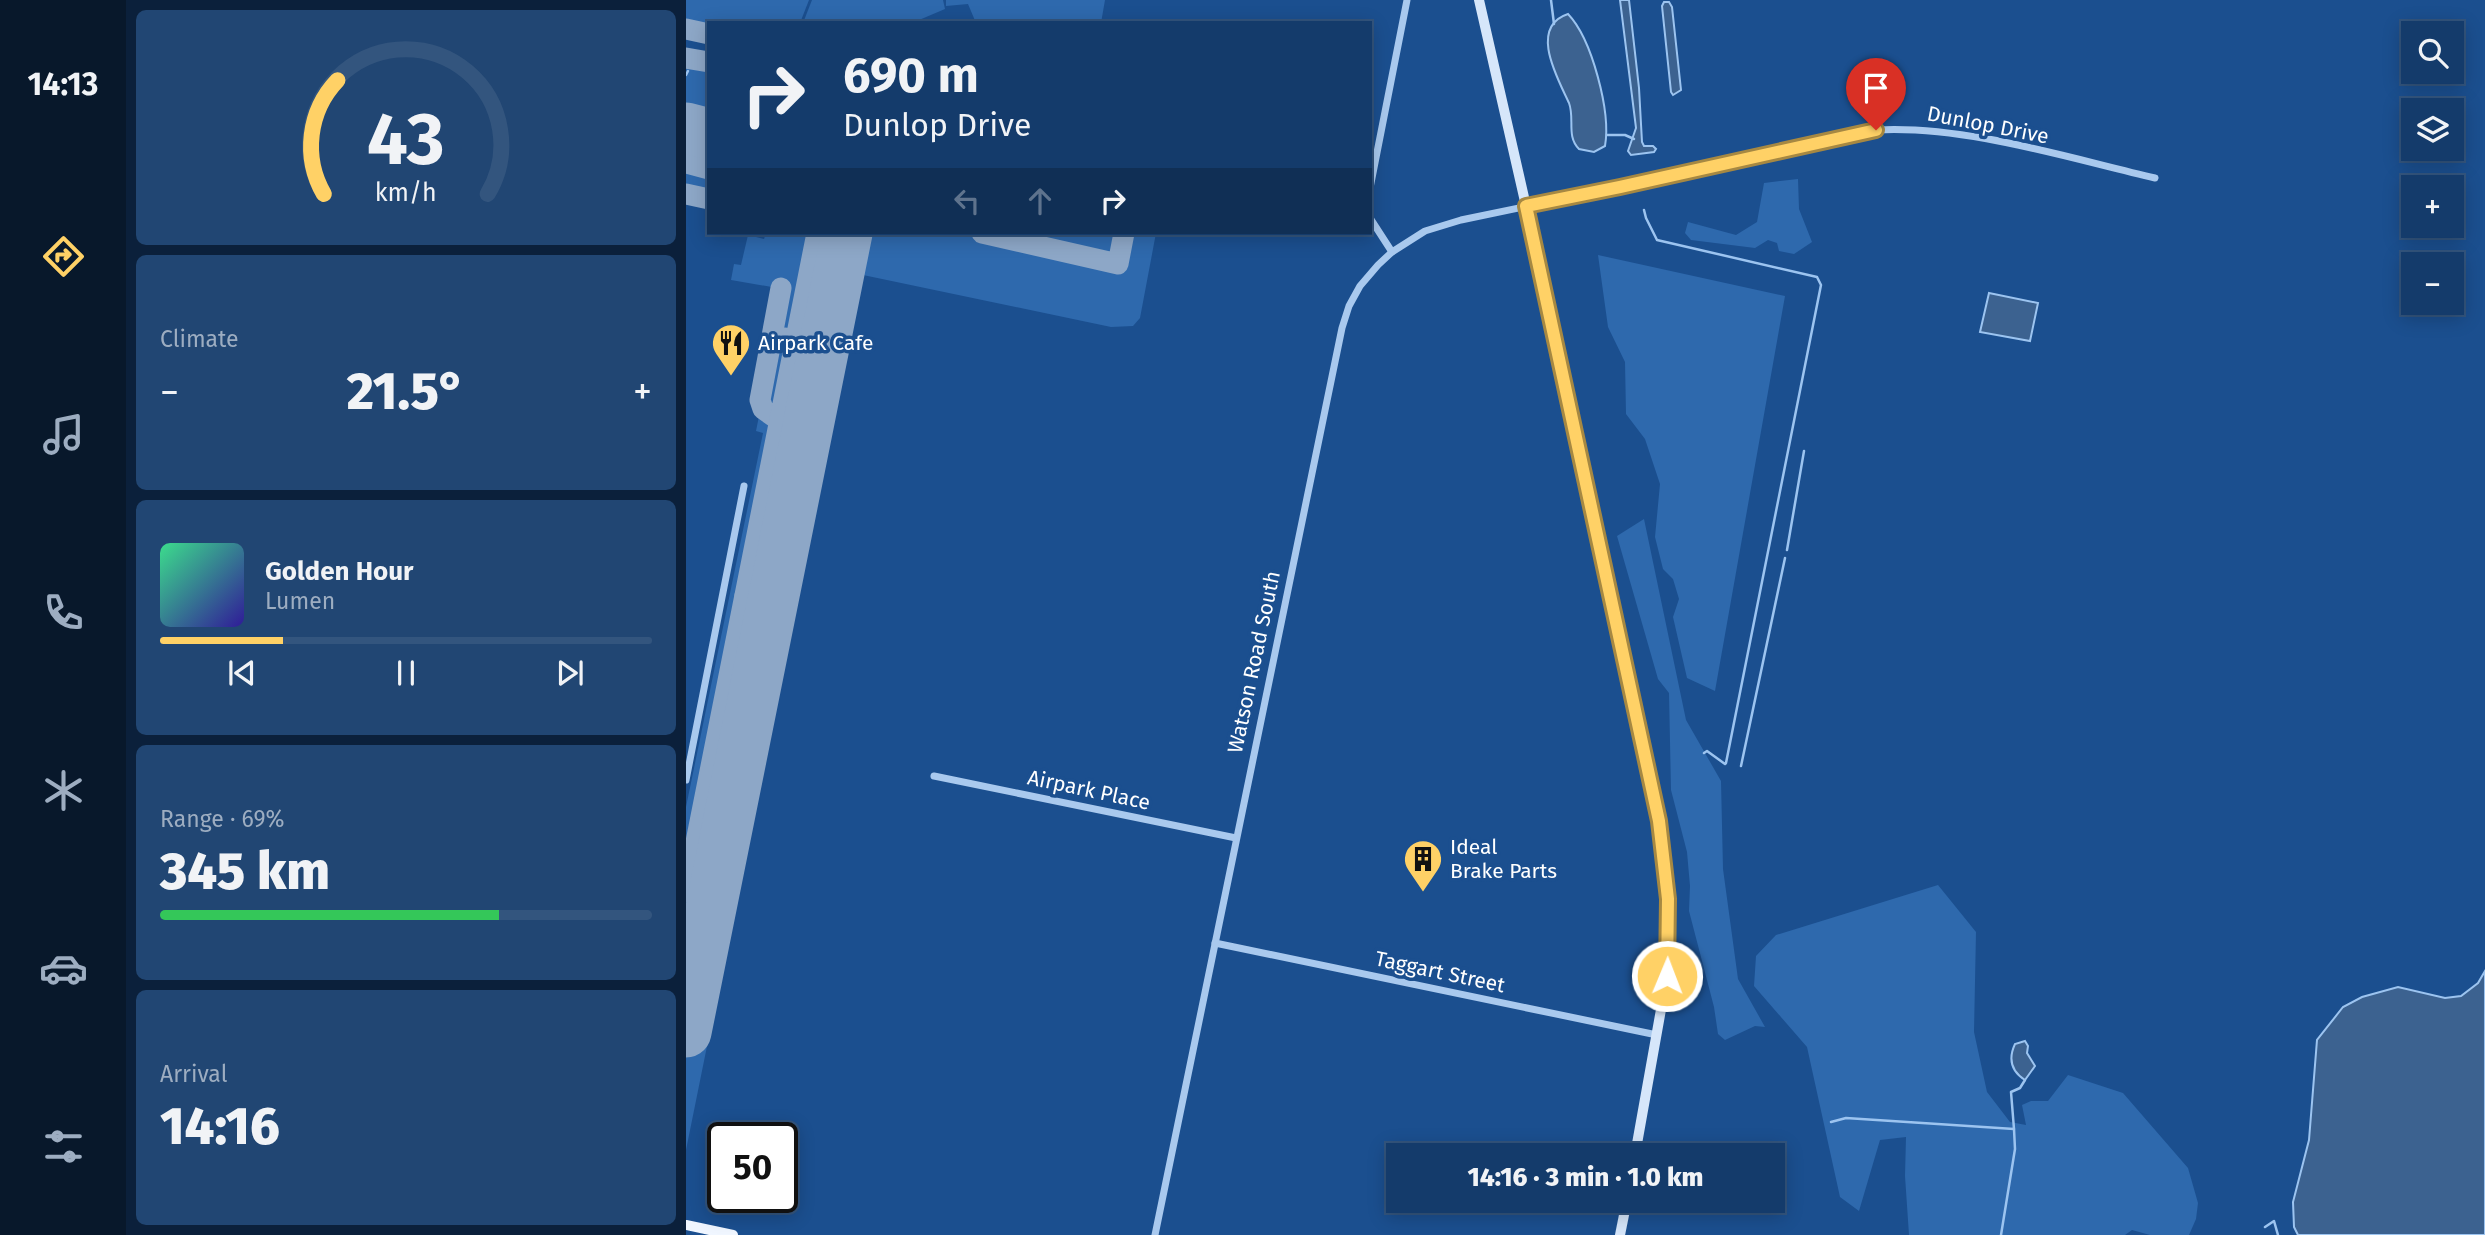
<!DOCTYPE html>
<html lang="en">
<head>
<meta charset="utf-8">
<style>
	body { margin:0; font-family:"Fira Sans",sans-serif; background:#214673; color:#f1f3f6; height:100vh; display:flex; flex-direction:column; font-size:26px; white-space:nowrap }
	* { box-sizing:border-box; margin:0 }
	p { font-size:23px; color:#9dadc1 }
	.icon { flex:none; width:38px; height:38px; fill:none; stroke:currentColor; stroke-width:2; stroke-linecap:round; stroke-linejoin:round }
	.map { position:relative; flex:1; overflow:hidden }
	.details { display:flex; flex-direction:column; gap:10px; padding:10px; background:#0b203b; width:560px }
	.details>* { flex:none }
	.hud { position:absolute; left:21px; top:21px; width:665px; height:214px; border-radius:0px; box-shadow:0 4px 18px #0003,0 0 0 2px #33557e; background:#143b6b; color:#f1f3f6; overflow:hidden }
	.buttons { position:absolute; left:1715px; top:21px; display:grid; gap:14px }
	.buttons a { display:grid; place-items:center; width:63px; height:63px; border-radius:0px; background:#143b6b; box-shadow:0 4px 18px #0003,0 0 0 2px #33557e; font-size:35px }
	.speed { position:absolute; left:21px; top:1122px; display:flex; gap:14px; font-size:35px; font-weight:700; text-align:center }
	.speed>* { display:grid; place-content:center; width:91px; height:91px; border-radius:50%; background:#143b6b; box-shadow:0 4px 18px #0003,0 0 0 2px #33557e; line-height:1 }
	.speed .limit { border:4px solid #111; border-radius:10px; background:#fff; color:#111 }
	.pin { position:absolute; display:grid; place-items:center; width:60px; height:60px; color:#fff; margin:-72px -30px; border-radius:50% 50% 50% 0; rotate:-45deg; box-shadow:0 0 7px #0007 }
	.pin .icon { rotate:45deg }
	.me { position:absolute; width:77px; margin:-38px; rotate:1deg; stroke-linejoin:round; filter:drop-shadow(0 0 5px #0008) }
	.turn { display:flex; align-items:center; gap:24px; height:147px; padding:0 21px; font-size:32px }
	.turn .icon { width:91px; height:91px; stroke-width:2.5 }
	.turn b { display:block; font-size:49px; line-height:60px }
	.lanes { display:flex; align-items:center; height:66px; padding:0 21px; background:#0003; justify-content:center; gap:35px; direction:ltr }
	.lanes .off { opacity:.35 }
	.big { font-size:52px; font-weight:800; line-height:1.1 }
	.details .widget { flex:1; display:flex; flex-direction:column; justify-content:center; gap:10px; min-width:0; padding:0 24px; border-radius:10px; background:#214673 }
	.details .dial { align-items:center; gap:0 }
	.dial svg { height:182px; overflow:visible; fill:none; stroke:#33557e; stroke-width:7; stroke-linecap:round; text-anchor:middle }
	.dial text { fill:#f1f3f6; stroke:none }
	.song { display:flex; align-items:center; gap:21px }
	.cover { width:84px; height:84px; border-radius:10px; background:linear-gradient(135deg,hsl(150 70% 55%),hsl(250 70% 35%)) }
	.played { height:7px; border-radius:4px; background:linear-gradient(90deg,#ffd166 25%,#33557e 25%) }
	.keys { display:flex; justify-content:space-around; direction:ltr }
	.heat { display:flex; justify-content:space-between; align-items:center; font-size:38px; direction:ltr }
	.charge { height:10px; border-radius:5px; background:linear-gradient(90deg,#34c759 69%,#33557e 0) }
	.trip { position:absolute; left:700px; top:1143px; width:399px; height:70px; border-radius:0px; background:#143b6b; box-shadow:0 4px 18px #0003,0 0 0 2px #33557e; font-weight:800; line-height:70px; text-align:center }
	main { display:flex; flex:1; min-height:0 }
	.menu { display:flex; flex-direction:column; width:126px; justify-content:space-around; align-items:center; background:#08182b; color:#9dadc1 }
	.menu .icon { width:49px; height:49px }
	.menu .selected { color:#ffd166 }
	.menu b { font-size:32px; color:#f1f3f6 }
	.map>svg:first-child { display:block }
	.green { fill:#2e69ad }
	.water { fill:#3c6290; stroke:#9cc4f0; stroke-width:2 }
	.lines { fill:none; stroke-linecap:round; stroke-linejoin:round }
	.stream { stroke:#9cc4f0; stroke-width:2.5 }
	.taxiway { stroke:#8da7c7; stroke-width:21 }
	.runway { stroke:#8da7c7; stroke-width:51 }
	.minor { stroke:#a9c9ee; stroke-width:7 }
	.secondary { stroke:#d6e6fa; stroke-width:10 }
	.primary { stroke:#f0f6ff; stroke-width:10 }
	.route-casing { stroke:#a68842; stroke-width:18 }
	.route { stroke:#ffd166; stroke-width:12 }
	.labels { text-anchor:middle; stroke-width:7; stroke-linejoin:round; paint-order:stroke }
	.street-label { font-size:21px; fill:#fff; stroke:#1b4f8f }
	.poi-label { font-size:21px; fill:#fff; stroke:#1b4f8f; text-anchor:start }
</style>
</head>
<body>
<main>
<nav class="menu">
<b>14:13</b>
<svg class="icon selected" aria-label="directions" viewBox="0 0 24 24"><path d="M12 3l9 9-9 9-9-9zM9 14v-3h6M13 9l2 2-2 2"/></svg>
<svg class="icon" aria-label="music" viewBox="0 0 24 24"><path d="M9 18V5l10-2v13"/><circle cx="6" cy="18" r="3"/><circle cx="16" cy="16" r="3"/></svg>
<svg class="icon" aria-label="phone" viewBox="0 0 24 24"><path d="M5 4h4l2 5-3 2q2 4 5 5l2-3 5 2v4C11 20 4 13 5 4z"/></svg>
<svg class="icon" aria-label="climate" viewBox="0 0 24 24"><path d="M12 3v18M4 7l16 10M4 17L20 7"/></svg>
<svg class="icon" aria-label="car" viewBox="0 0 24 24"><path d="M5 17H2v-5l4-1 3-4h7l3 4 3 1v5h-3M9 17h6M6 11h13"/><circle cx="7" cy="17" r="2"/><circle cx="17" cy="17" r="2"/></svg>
<svg class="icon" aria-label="filters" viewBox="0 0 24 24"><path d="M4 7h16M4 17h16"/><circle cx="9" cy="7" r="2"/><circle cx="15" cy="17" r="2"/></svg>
</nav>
<section class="details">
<div class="widget dial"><svg viewBox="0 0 100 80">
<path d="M14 69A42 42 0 1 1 86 69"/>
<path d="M14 69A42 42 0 0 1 20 19" stroke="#ffd166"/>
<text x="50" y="56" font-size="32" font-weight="700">43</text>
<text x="50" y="72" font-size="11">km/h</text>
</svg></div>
<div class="widget"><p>Climate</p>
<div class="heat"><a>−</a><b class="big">21.5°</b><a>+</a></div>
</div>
<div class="widget">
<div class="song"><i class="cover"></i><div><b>Golden Hour</b><p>Lumen</p></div></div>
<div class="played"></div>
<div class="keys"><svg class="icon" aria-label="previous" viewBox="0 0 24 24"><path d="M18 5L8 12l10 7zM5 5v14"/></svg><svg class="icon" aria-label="pause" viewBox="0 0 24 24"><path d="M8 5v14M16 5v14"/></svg><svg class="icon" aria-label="next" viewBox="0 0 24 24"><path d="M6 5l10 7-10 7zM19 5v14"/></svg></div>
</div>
<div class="widget"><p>Range · 69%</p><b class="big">345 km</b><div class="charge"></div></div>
<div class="widget"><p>Arrival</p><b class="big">14:16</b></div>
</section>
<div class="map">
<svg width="1799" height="1235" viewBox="0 0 1799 1235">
	<rect width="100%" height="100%" fill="#1b4f8f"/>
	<g class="green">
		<path d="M0 0H123L114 23H23V26L0 22Z"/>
		<path d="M126 0H257L259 9 226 23H117Z"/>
		<path d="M260 0H419L415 23H290L282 4 260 6Z"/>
		<path d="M0 60 23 65V197L0 192Z"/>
		<path d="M1112 179 1113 209 1126 242 1108 254 1093 251 1091 243 1082 240 1069 248 1005 240 999 233 1002 222 1050 235 1071 222 1078 183Z"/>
		<path d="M80 233H470L454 318 447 326 425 327 177 275 0 1150V807L77 433 70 431 75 406 81 407 103 290 45 280 48 264 55 265 62 235 78 239Z"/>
		<path d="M912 255 1099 296 1029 691 1001 678 987 617 993 599 987 579 977 569 969 537 974 484 959 439 940 414 939 362 922 327Z"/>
		<path d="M958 519 1000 720 1035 781 1037 869 1052 979 1079 1027 1069 1026 1039 1040 1032 1034 1028 1007 1003 911 1004 886 1001 852 985 790 983 693 972 679 931 536Z"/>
		<path d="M1252 885 1290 932 1288 1032 1301 1092 1324 1122 1340 1125 1336 1105 1345 1101H1362L1382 1075 1437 1093 1502 1168 1512 1203 1510 1219 1503 1235H1464L1446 1230 1439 1235H1223L1219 1176 1220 1137 1194 1140 1173 1211 1154 1197 1121 1047 1068 986 1070 956 1090 935Z"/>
	</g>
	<g class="water">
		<path d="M934 0H943L953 88 956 142 958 146H967L970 149 968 152 945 155 942 151 950 128Z"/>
		<path d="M978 2H983L986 7 995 90 987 95 985 92 976 6Z"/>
		<path d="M882 14C906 39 925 112 919 146L908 152 893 149C880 136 889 119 883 103 872 79 842 27 882 14Z"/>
		<path d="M1303 293 1352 303 1344 341 1294 332Z"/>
		<path d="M1799 971V1235H1612L1608 1227 1607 1202 1623 1140 1631 1040 1657 1007 1676 997 1712 987 1759 998 1775 996 1792 983Z"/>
		<path d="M1339 1041 1342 1046 1341 1053 1349 1066 1339 1080C1325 1071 1322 1059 1329 1044Z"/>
	</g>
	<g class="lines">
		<g class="stream">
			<path d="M865 0 868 24"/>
			<path d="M0 75 2 71"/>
			<path d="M921 135H939L948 139"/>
			<path d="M958 210 960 218 971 240 1131 277 1135 285 1040 763 1039 764 1021 751 1018 753"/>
			<path d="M1101 550 1118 451"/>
			<path d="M1055 766 1099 558"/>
			<path d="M1145 1122 1160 1118 1328 1129 1325 1092 1334 1088 1339 1080"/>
			<path d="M1579 1227 1588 1221 1592 1235"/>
			<path d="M1315 1235 1329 1149 1328 1129"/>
		</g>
		<g class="taxiway">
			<path d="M0 29 23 34"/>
			<path d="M0 58 23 62"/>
			<path d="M0 163 23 169"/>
			<path d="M0 194 23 199"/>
			<path d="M296 233 432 264 438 233"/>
			<path d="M99 338 138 346"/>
			<path d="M94 421 77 409 74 400 95 288"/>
			<path d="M59 596 86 603"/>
			<path d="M0 892 131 233"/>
		</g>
		<g class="runway">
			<path d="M0 128 23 134"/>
			<path d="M0 1032 161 233"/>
		</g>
		<g class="minor">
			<path d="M684 188 721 0"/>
			<path d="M684 218 706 252"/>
			<path d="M248 776 550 838"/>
			<path d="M0 780 58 486"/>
			<path d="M529 943 971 1035"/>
			<path d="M469 1235 656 328 663 306 674 286 692 265 706 252 739 231 775 220 934 187 1190 130C1279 125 1382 158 1469 178"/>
		</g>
		<g class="secondary">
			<path d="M793 0 840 206 973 821 982 899 981 976 949 1155"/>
			<path d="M934 1235 941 1200"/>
		</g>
		<path class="primary" d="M0 1225 47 1235"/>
	</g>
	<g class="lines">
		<g class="route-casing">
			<path id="route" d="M981 976 982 899 973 821 840 206 934 187 1190 130"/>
		</g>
		<use href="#route" class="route"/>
	</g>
	<defs>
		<g id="restaurant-pin" transform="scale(2.0125)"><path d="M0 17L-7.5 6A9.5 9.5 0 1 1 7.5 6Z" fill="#ffd166" stroke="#1b4f8f"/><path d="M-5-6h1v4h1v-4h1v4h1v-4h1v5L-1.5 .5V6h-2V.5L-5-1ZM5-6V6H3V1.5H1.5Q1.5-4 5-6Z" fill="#111"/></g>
		<g id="building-pin" transform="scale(2.0125)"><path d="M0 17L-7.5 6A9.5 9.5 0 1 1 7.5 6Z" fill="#ffd166" stroke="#1b4f8f"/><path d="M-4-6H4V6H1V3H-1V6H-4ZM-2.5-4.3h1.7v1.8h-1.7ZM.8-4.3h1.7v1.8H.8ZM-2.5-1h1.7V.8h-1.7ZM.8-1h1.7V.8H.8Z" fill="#111"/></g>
	</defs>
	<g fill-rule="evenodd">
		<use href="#restaurant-pin" x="45" y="343"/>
		<use href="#building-pin" x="737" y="859"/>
	</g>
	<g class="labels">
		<g class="street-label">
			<text transform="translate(1302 125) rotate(11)" y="7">Dunlop Drive</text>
			<text transform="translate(568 662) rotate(-78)" y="7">Watson Road South</text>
			<text transform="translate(403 790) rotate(12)" y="7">Airpark Place</text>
			<text transform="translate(754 972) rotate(12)" y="7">Taggart Street</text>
		</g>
		<g class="poi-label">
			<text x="72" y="350">Airpark Cafe</text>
			<text x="764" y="854">Ideal<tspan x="764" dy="24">Brake Parts</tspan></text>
		</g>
	</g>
</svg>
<div class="buttons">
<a><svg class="icon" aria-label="search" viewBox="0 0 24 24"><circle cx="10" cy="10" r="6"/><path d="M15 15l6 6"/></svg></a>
<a><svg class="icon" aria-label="layers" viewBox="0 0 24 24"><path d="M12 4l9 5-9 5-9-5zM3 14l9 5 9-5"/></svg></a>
<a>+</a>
<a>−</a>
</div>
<div class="speed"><div class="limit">50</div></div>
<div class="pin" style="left:1190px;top:130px;background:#d93025"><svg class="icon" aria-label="arrive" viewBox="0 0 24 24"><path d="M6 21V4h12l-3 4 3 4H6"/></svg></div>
<svg class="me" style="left:981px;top:976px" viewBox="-20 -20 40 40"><circle r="17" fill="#ffd166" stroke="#fff" stroke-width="3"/><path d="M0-11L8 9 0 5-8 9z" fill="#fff"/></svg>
<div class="trip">14:16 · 3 min · 1.0 km</div>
<div class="hud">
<div class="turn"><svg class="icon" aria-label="right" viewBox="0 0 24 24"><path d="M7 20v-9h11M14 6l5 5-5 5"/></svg><div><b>690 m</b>Dunlop Drive</div></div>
<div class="lanes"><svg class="icon off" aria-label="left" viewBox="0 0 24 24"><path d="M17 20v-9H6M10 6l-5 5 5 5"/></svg><svg class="icon off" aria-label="ahead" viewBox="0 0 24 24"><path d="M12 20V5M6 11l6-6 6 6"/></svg><svg class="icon" aria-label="right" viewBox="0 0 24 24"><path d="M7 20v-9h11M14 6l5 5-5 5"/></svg></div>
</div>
</div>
</main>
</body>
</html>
